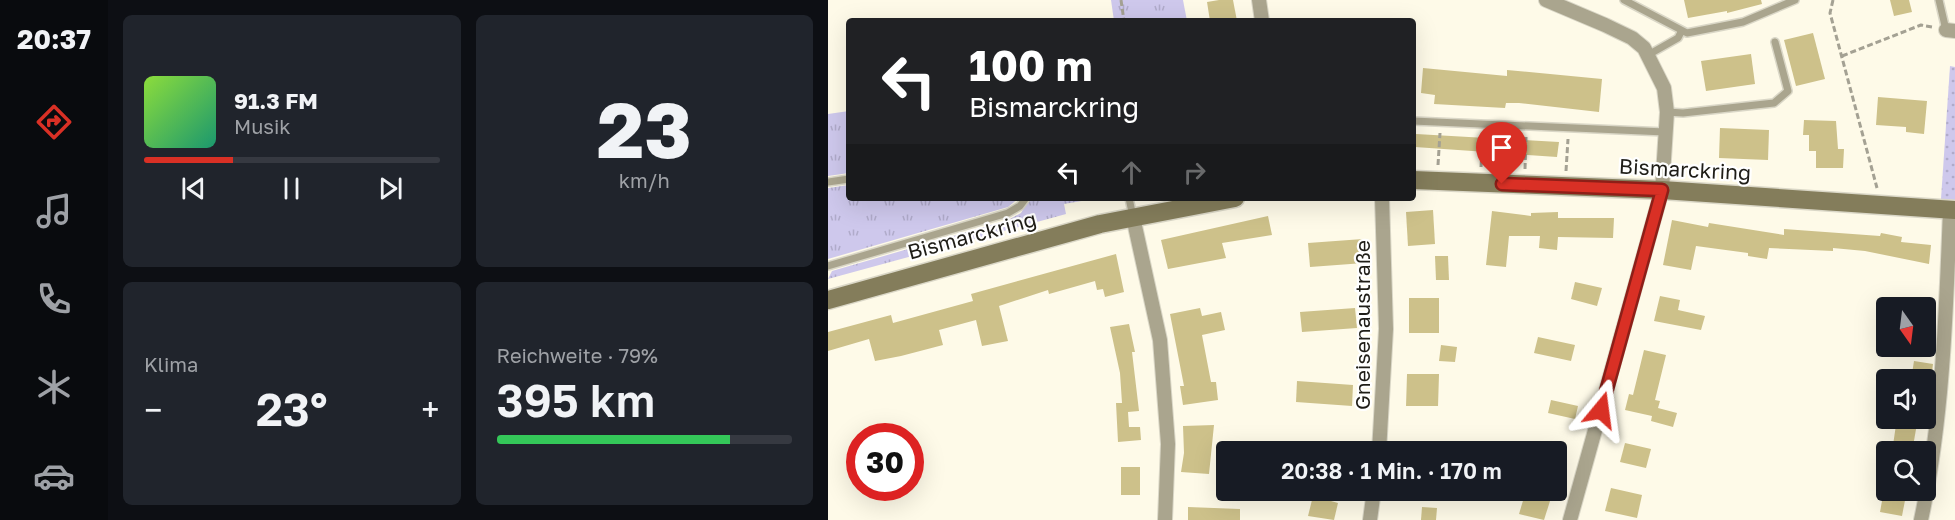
<!DOCTYPE html>
<html lang="de">
<head>
<meta charset="utf-8">
<style>
	body { margin:0; font-family:"Golos Text",sans-serif; background:#20242c; color:#f1f3f6; height:100vh; display:flex; flex-direction:column; font-size:22px; white-space:nowrap }
	* { box-sizing:border-box; margin:0 }
	p { font-size:20px; color:#9ea1a6 }
	.icon { flex:none; width:33px; height:33px; fill:none; stroke:currentColor; stroke-width:2; stroke-linecap:round; stroke-linejoin:round }
	.map { position:relative; flex:1; overflow:hidden }
	.drawer { display:flex; flex-direction:column; gap:15px; padding:15px; background:#0d0f14; width:720px }
	.drawer>* { flex:none }
	.guide { position:absolute; left:18px; top:18px; width:570px; height:183px; border-radius:6px; box-shadow:0 6px 24px #0002; background:#202124; color:#fff; overflow:hidden }
	.needle { width:39px; rotate:166deg }
	.controls { position:absolute; left:1048px; top:297px; display:grid; gap:12px }
	.controls a { display:grid; place-items:center; width:60px; height:60px; border-radius:6px; background:#171b24; box-shadow:0 6px 24px #0002; font-size:30px }
	.speed { position:absolute; left:18px; top:423px; display:flex; gap:12px; font-size:30px; font-weight:700; text-align:center }
	.speed>* { display:grid; place-content:center; width:78px; height:78px; border-radius:50%; background:#171b24; box-shadow:0 6px 24px #0002; line-height:1 }
	.speed .limit { border:9px solid #d22; background:#fff; color:#111 }
	.pin { position:absolute; display:grid; place-items:center; width:51px; height:51px; color:#fff; margin:-62px -26px; border-radius:50% 50% 50% 0; rotate:-45deg; box-shadow:0 0 6px #0007 }
	.pin .icon { rotate:45deg }
	.me { position:absolute; width:66px; margin:-33px; rotate:16deg; stroke-linejoin:round; filter:drop-shadow(0 0 4px #0008) }
	.turn { display:flex; align-items:center; gap:21px; height:126px; padding:0 24px; font-size:27px }
	.turn .icon { width:78px; height:78px; stroke-width:2.5 }
	.turn b { display:block; font-size:42px; line-height:51px }
	.lanes { display:flex; align-items:center; height:57px; padding:0 24px; background:#0003; justify-content:center; gap:30px; direction:ltr }
	.lanes .off { opacity:.35 }
	.big { font-size:45px; font-weight:600; line-height:1.1 }
	.drawer .tile { flex:1; display:flex; flex-direction:column; justify-content:center; gap:9px; min-width:0; padding:0 21px; border-radius:9px; background:#20242c }
	.drawer .dial { align-items:center; gap:0 }
	.dial b { font-size:78px; line-height:1 }
	.song { display:flex; align-items:center; gap:18px }
	.cover { width:72px; height:72px; border-radius:9px; background:linear-gradient(135deg,hsl(90 70% 55%),hsl(160 70% 35%)) }
	.played { height:6px; border-radius:3px; background:linear-gradient(90deg,#d93025 30%,#363941 30%) }
	.keys { display:flex; justify-content:space-around; direction:ltr }
	.heat { display:flex; justify-content:space-between; align-items:center; font-size:33px; direction:ltr }
	.charge { height:9px; border-radius:4px; background:linear-gradient(90deg,#34c759 79%,#363941 0) }
	.drawer .tiles { flex:1; display:grid; gap:15px; grid-template-columns:repeat(2,1fr) }
	.trip { position:absolute; left:388px; top:441px; width:351px; height:60px; border-radius:6px; background:#171b24; box-shadow:0 6px 24px #0002; font-weight:600; line-height:60px; text-align:center }
	main { display:flex; flex:1; min-height:0 }
	.tab-bar { display:flex; flex-direction:column; width:108px; justify-content:space-around; align-items:center; background:#090b0e; color:#9ea1a6 }
	.tab-bar .icon { width:42px; height:42px }
	.tab-bar .current { color:#d93025 }
	.tab-bar b { font-size:27px; color:#f1f3f6 }
	.map>svg:first-child { display:block }
	.grass { fill:url(#grass-tufts) }
	.garden { fill:url(#garden-dots) }
	.building { fill:#cdc18a }
	.lines { fill:none; stroke-linecap:round; stroke-linejoin:round }
	.lane-casing { stroke:#dad7c7; stroke-width:10 }
	.street-casing { stroke:#dad7c7; stroke-width:16 }
	.secondary-casing { stroke:#dad7c7; stroke-width:21 }
	.path { stroke:#a4a193; stroke-width:3; stroke-dasharray:6 3; stroke-linecap:butt }
	.lane { stroke:#aaa58e; stroke-width:7 }
	.street { stroke:#aaa58e; stroke-width:14 }
	.secondary { stroke:#847d5b; stroke-width:18 }
	.route-casing { stroke:#8d1f18; stroke-width:15 }
	.route { stroke:#d93025; stroke-width:10 }
	.labels { text-anchor:middle; stroke-width:4.5; stroke-linejoin:round; paint-order:stroke }
	.street-label { font-size:21px; fill:#1f1d17; stroke:#fff }
</style>
</head>
<body>
<main>
<nav class="tab-bar">
<b>20:37</b>
<svg class="icon current" aria-label="directions" viewBox="0 0 24 24"><path d="M12 3l9 9-9 9-9-9zM9 14v-3h6M13 9l2 2-2 2"/></svg>
<svg class="icon" aria-label="music" viewBox="0 0 24 24"><path d="M9 18V5l10-2v13"/><circle cx="6" cy="18" r="3"/><circle cx="16" cy="16" r="3"/></svg>
<svg class="icon" aria-label="phone" viewBox="0 0 24 24"><path d="M5 4h4l2 5-3 2q2 4 5 5l2-3 5 2v4C11 20 4 13 5 4z"/></svg>
<svg class="icon" aria-label="climate" viewBox="0 0 24 24"><path d="M12 3v18M4 7l16 10M4 17L20 7"/></svg>
<svg class="icon" aria-label="car" viewBox="0 0 24 24"><path d="M5 17H2v-5l4-1 3-4h7l3 4 3 1v5h-3M9 17h6M6 11h13"/><circle cx="7" cy="17" r="2"/><circle cx="17" cy="17" r="2"/></svg>
</nav>
<section class="drawer">
<div class="tiles">
<div class="tile">
<div class="song"><i class="cover"></i><div><b>91.3 FM</b><p>Musik</p></div></div>
<div class="played"></div>
<div class="keys"><svg class="icon" aria-label="previous" viewBox="0 0 24 24"><path d="M18 5L8 12l10 7zM5 5v14"/></svg><svg class="icon" aria-label="pause" viewBox="0 0 24 24"><path d="M8 5v14M16 5v14"/></svg><svg class="icon" aria-label="next" viewBox="0 0 24 24"><path d="M6 5l10 7-10 7zM19 5v14"/></svg></div>
</div>
<div class="tile dial"><b>23</b><p>km/h</p></div>
<div class="tile"><p>Klima</p>
<div class="heat"><a>−</a><b class="big">23°</b><a>+</a></div>
</div>
<div class="tile"><p>Reichweite · 79%</p><b class="big">395 km</b><div class="charge"></div></div>
</div>
</section>
<div class="map">
<svg width="1127" height="520" viewBox="0 0 1127 520">
	<defs>
		<pattern id="grass-tufts" width="24" height="20" patternUnits="userSpaceOnUse" patternTransform="scale(1.5)"><rect width="24" height="20" fill="#cec8ec"/><path d="M3 7l-1-3M5 7V3M7 7l1-3M15 17l-1-3M17 17v-4M19 17l1-3" fill="none" stroke="#b0abca"/></pattern>
		<pattern id="garden-dots" width="8" height="8" patternUnits="userSpaceOnUse" patternTransform="scale(1.5)"><rect width="8" height="8" fill="#cec8ec"/><path d="M2 2h.1M6 6h.1" fill="none" stroke="#b0abca" stroke-width="1.8" stroke-linecap="round"/></pattern>
	</defs>
	<rect width="100%" height="100%" fill="#fefae8"/>
	<g class="grass">
		<path d="M283 0H355L359 21H286Z"/>
		<path d="M21 111V173L0 176V114Z"/>
		<path d="M21 185V198H191L180 207 0 259V188Z"/>
		<path d="M202 198H271L236 204 238 214 0 279 4 271 180 220 193 213Z"/>
	</g>
	<path class="garden" d="M1122 66 1127 67V200L1113 199Z"/>
	<g class="building">
		<path d="M391 0H405L409 21H382L379 2Z"/>
		<path d="M856 0H933L934 4 899 13V11L860 18Z"/>
		<path d="M1062 0H1081L1084 12 1066 16Z"/>
		<path d="M985 33 997 79 968 86 956 40Z"/>
		<path d="M923 54 927 84 878 91 873 61Z"/>
		<path d="M595 68 679 76V70L774 79 771 112 691 103H678L677 108 606 104 607 95 593 93Z"/>
		<path d="M1050 97 1099 101 1096 134 1078 132V127L1048 125Z"/>
		<path d="M976 120 1008 121 1010 149H1016L1015 168H988V151H981V135H975Z"/>
		<path d="M892 128 941 130 940 160 891 158Z"/>
		<path d="M588 134 731 142 729 157 587 147Z"/>
		<path d="M605 210 607 244 580 246 578 212Z"/>
		<path d="M664 211 703 216V213L730 212V218H786L785 238 730 237 729 250 711 248 712 236H681L678 267 658 265Z"/>
		<path d="M440 216 444 235 394 243 398 258 340 269 333 240Z"/>
		<path d="M844 220 880 227 881 223 956 235V229L1052 236 1053 233 1074 237 1073 242 1103 245 1101 264 1037 251 1005 248V251L941 248 939 259 920 256V253L868 246 863 270 835 265Z"/>
		<path d="M535 239 536 263 482 267 480 243Z"/>
		<path d="M288 254 296 292 277 297 275 289 269 290 267 281 221 294 220 290 171 306 180 341 154 346 148 320 111 330 115 345 73 356 47 361 41 339 0 351V332L63 315 65 323 145 301 143 294Z"/>
		<path d="M607 256H620L621 280H608Z"/>
		<path d="M747 282 774 288 769 306 743 299Z"/>
		<path d="M832 296 852 300 850 310 877 316 873 330 826 321Z"/>
		<rect x="581" y="298" width="30" height="35"/>
		<path d="M372 308 374 316 393 312 397 330 374 335 383 382H388L390 400 355 405 352 386H356L342 314Z"/>
		<path d="M527 308 529 328 474 332 472 312Z"/>
		<path d="M301 324 307 352H304L311 411 300 412 301 427H312L313 440 290 442 288 403H294L292 373 282 327Z"/>
		<path d="M710 337 747 345 743 361 706 353Z"/>
		<path d="M613 345 629 347 627 362 611 361Z"/>
		<path d="M816 350 838 355 827 400 832 401 830 408 849 413 845 427 823 421 824 416 797 410 801 394 805 395Z"/>
		<path d="M1086 361 1105 364 1103 380H1083Z"/>
		<path d="M579 374H611L610 406H578Z"/>
		<path d="M469 381 525 385 524 406 468 402Z"/>
		<path d="M723 400 750 406 747 419 720 413Z"/>
		<path d="M1069 418H1090L1084 452H1064Z"/>
		<path d="M386 425 381 474 353 472 356 453 355 426Z"/>
		<path d="M797 443 823 449 818 468 792 462Z"/>
		<rect x="293" y="467" width="19" height="28"/>
		<path d="M783 488 814 495 809 518 777 511Z"/>
		<path d="M1056 490H1079L1074 516 1052 512Z"/>
		<path d="M697 494 722 501 716 520 691 514Z"/>
		<path d="M485 496 510 503 506 520 480 516Z"/>
		<path d="M360 507 412 509V520H360Z"/>
		<path d="M594 507 609 508 608 520H593Z"/>
	</g>
	<g class="lines">
		<g class="lane-casing">
			<g id="lane">
				<path d="M796 0 859 33 915 22 967 0"/>
				<path d="M1111 0 1118 30"/>
				<path d="M820 55 850 38 853 32"/>
				<path d="M839 112 855 113 946 103 960 91 947 42"/>
				<path d="M585 121 837 132"/>
				<path d="M0 182 21 179"/>
				<path d="M301 198 305 217"/>
				<path d="M0 266 180 213 192 206 198 198"/>
			</g>
		</g>
		<g class="street-casing">
			<g id="street">
				<path d="M431 0 434 21"/>
				<path d="M718 0 777 25 804 38 816 48 836 88 839 112 834 190 742 520"/>
				<path d="M1118 30 1127 31"/>
				<path d="M305 217 332 340 340 444 337 520"/>
				<path d="M551 452 558 329 554 198"/>
				<path d="M542 520 546 490"/>
				<path d="M1093 520C1115 418 1118 313 1122 210"/>
			</g>
		</g>
		<g class="secondary-casing">
			<g id="secondary">
				<path d="M585 180 834 190 1127 210"/>
				<path d="M0 300 272 224 407 198"/>
			</g>
		</g>
		<g class="path">
			<path d="M293 0 296 21"/>
			<path d="M1005 0 1002 13 1049 188"/>
			<path d="M1014 56 1093 25 1104 27"/>
			<path d="M610 165 612 133"/>
			<path d="M653 167 655 135"/>
			<path d="M697 169 698 137"/>
			<path d="M738 171 740 139"/>
		</g>
		<use href="#lane" class="lane"/>
		<use href="#street" class="street"/>
		<use href="#secondary" class="secondary"/>
	</g>
	<g class="lines">
		<g class="route-casing">
			<path id="route" d="M674 184 834 190 773 410"/>
		</g>
		<use href="#route" class="route"/>
	</g>
	<g class="labels">
		<g class="street-label">
			<text transform="translate(857 170) rotate(3)" y="7">Bismarckring</text>
			<text transform="translate(144 236) rotate(-15)" y="7">Bismarckring</text>
			<text transform="translate(535 325) rotate(-90)" y="7">Gneisenaustraße</text>
		</g>
	</g>
</svg>
<div class="controls">
<a><svg class="needle" viewBox="-14 -14 28 28"><path d="M0-13l5 13h-10z" fill="#e53935"/><path d="M0 13l5-13h-10z" fill="#9ea1a6"/></svg></a>
<a><svg class="icon" aria-label="sound" viewBox="0 0 24 24"><path d="M4 9h4l5-4v14l-5-4H4zM17 9q2 3 0 6"/></svg></a>
<a><svg class="icon" aria-label="search" viewBox="0 0 24 24"><circle cx="10" cy="10" r="6"/><path d="M15 15l6 6"/></svg></a>
</div>
<div class="speed"><div class="limit">30</div></div>
<div class="pin" style="left:674px;top:184px;background:#d93025"><svg class="icon" aria-label="arrive" viewBox="0 0 24 24"><path d="M6 21V4h12l-3 4 3 4H6"/></svg></div>
<svg class="me" style="left:773px;top:410px" viewBox="-20 -20 40 40"><path d="M0-17L14 15 0 8-14 15z" fill="#d93025" stroke="#fff" stroke-width="4"/></svg>
<div class="trip">20:38 · 1 Min. · 170 m</div>
<div class="guide">
<div class="turn"><svg class="icon" aria-label="left" viewBox="0 0 24 24"><path d="M17 20v-9H6M10 6l-5 5 5 5"/></svg><div><b>100 m</b>Bismarckring</div></div>
<div class="lanes"><svg class="icon" aria-label="left" viewBox="0 0 24 24"><path d="M17 20v-9H6M10 6l-5 5 5 5"/></svg><svg class="icon off" aria-label="ahead" viewBox="0 0 24 24"><path d="M12 20V5M6 11l6-6 6 6"/></svg><svg class="icon off" aria-label="right" viewBox="0 0 24 24"><path d="M7 20v-9h11M14 6l5 5-5 5"/></svg></div>
</div>
</div>
</main>
</body>
</html>
